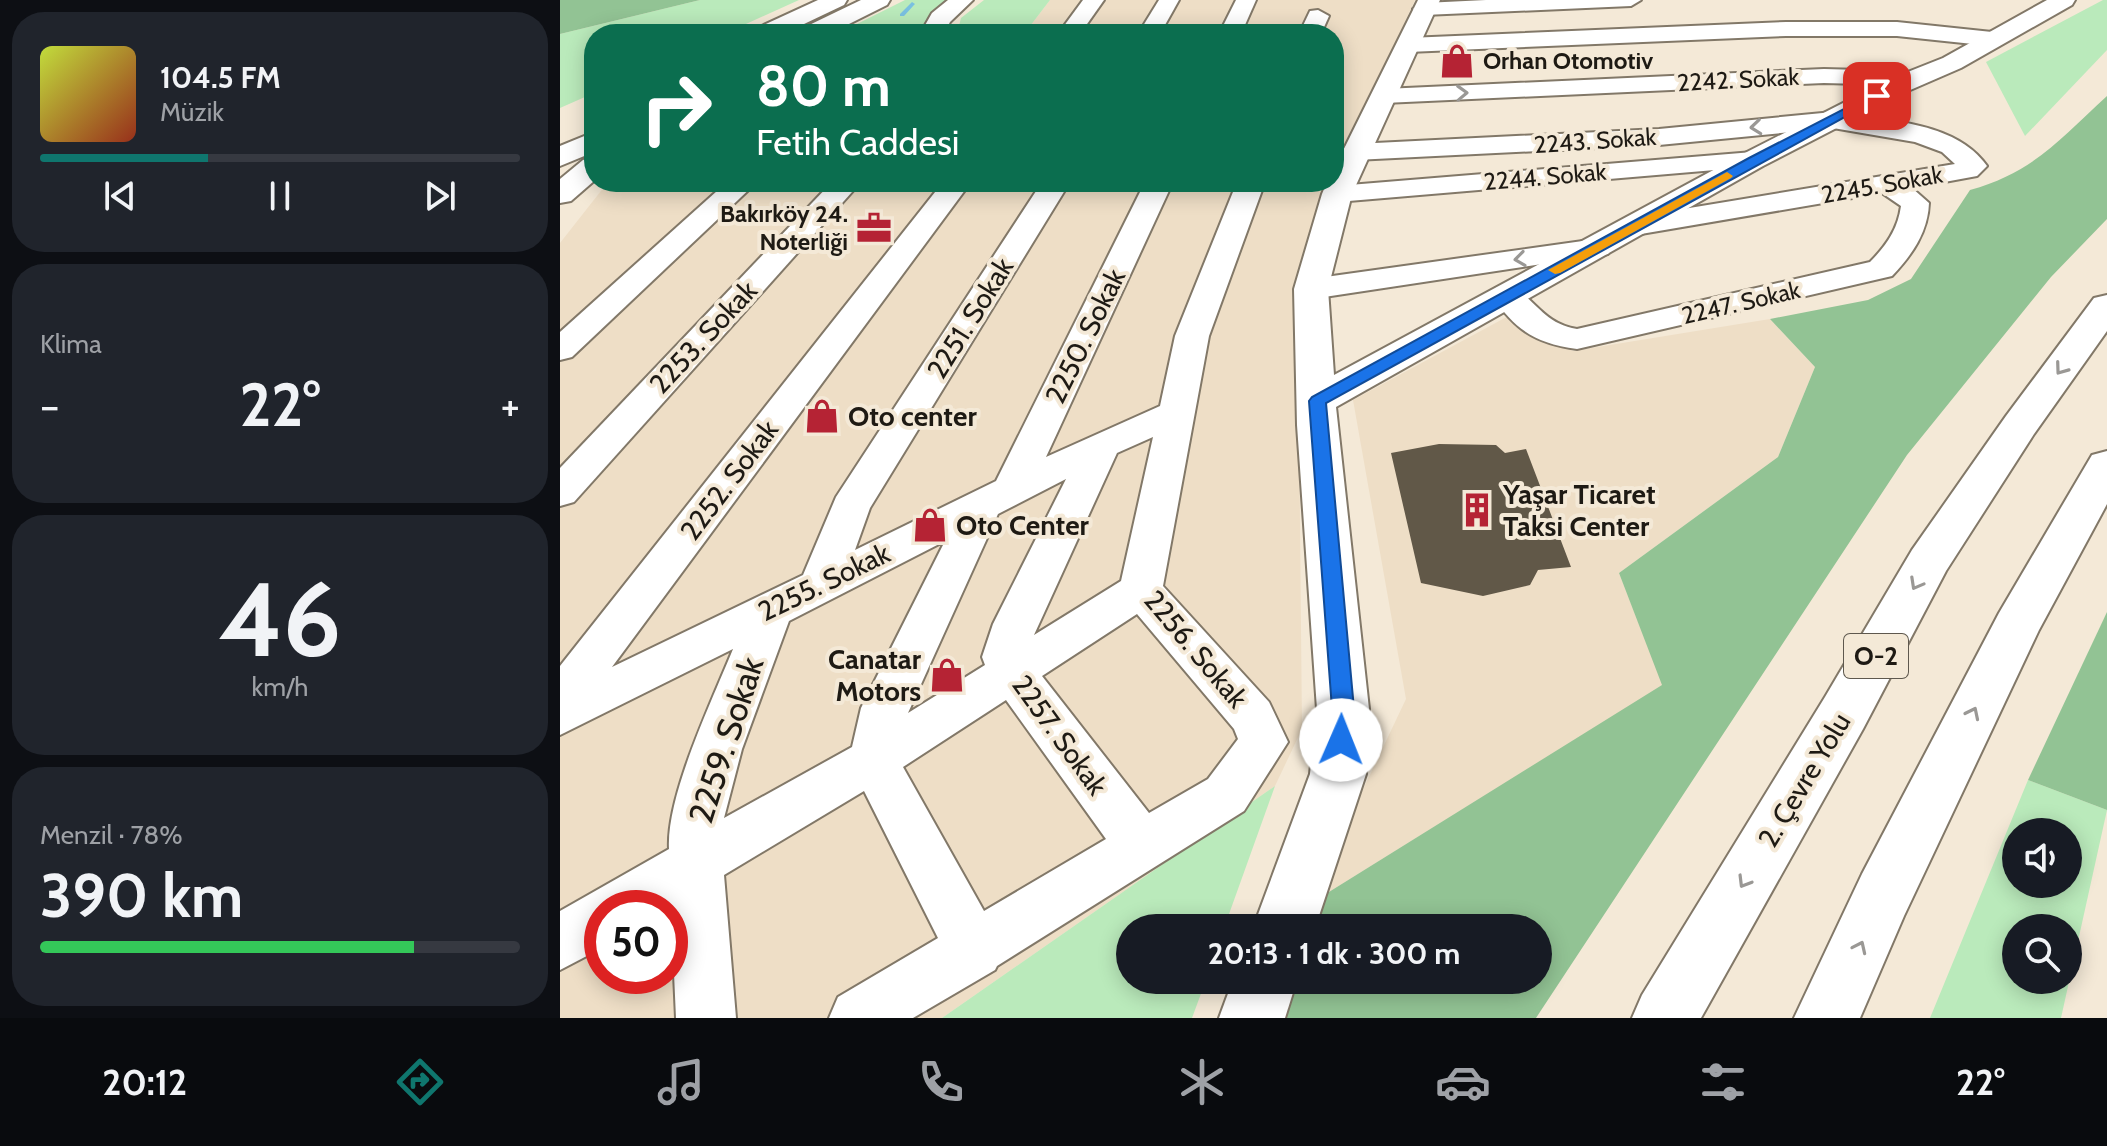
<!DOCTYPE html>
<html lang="tr">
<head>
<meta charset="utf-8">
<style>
	body { margin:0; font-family:Cabin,sans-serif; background:#20242c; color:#f1f3f6; height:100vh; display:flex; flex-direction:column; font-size:30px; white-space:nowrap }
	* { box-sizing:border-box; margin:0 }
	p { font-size:26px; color:#9ea1a6 }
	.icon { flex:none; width:44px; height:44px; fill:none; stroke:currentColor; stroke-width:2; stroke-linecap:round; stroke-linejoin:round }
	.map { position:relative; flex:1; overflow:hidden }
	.drawer { display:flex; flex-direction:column; gap:12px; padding:12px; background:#0d0f14; width:560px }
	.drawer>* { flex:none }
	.banner { position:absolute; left:24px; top:24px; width:760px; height:168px; border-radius:32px; box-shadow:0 4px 20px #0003; background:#0b6e4f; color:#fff; overflow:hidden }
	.controls { position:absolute; left:1442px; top:818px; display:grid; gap:16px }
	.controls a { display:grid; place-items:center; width:80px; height:80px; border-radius:50%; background:#171b24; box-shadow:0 4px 20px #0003; font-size:40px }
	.speed { position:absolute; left:24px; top:890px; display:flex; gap:16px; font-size:40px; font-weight:700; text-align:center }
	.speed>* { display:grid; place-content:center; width:104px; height:104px; border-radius:50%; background:#171b24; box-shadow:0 4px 20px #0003; line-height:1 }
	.speed .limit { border:12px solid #d22; background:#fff; color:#111 }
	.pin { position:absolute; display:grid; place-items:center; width:68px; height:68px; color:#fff; margin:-34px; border-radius:16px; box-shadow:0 4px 12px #0006 }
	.me { position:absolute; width:88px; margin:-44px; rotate:1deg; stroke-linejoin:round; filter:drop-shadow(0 0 6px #0008) }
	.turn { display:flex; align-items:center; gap:28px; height:168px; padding:0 40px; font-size:36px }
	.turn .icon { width:104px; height:104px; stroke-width:2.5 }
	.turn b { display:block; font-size:56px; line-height:68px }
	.big { font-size:60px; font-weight:700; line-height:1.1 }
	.drawer .card { flex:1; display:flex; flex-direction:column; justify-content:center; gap:12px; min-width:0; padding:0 28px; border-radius:32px; background:#20242c }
	.drawer .dial { align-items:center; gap:0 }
	.dial b { font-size:104px; line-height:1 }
	.song { display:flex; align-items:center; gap:24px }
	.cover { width:96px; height:96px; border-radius:12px; background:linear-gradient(135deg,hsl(70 70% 55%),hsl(10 70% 35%)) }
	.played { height:8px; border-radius:4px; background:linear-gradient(90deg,#0f766e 35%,#363941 35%) }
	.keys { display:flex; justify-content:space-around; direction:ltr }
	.heat { display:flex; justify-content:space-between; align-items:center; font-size:44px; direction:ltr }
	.charge { height:12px; border-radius:6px; background:linear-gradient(90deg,#34c759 78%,#363941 0) }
	.trip { position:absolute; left:556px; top:914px; width:436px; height:80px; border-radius:40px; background:#171b24; box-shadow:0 4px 20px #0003; font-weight:700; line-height:80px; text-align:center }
	.tabs { display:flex; height:128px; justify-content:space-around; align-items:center; background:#090b0e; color:#9ea1a6 }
	.tabs .icon { width:56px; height:56px }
	.tabs .on { color:#0f766e }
	.tabs b { font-size:36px; color:#f1f3f6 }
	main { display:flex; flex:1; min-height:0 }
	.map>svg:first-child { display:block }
	.built { fill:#eedec6; fill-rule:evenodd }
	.green { fill:#baeabb; fill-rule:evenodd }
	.forest { fill:#92c394 }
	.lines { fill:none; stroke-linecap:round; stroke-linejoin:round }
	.stream { fill:#79c0e0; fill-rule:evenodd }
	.building { fill:#615848 }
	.street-casing { stroke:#827868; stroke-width:4 }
	.secondary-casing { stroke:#827868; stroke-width:4 }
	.highway-casing { stroke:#827868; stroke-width:4 }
	.street { fill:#fff; fill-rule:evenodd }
	.secondary { fill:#fff; fill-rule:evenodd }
	.highway { fill:#fff; fill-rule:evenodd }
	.oneway { stroke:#9a9895 }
	.route { fill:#1a73e8; stroke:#114b97; stroke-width:2 }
	.slow { fill:#f59e0b }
	.labels { text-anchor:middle; stroke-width:8; stroke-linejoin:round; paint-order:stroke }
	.far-poi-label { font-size:24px; font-weight:bold; fill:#1e1a14; stroke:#f4e9d7; text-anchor:start }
	.far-street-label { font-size:24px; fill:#1e1a14; stroke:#f4e9d7 }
	.shield { fill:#f4e9d7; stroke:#5e584e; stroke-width:2 }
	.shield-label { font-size:26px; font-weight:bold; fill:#1e1a14 }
	.street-label { font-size:28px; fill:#1e1a14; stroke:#f4e9d7 }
	.poi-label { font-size:28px; font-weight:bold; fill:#1e1a14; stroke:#f4e9d7; text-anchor:start }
	.near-street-label { font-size:34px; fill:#1e1a14; stroke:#f4e9d7 }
</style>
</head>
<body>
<main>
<section class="drawer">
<div class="card">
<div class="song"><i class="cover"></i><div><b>104.5 FM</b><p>Müzik</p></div></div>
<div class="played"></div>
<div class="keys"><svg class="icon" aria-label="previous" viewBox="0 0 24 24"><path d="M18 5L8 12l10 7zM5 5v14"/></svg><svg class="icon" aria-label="pause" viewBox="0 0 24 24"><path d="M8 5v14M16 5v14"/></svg><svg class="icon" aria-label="next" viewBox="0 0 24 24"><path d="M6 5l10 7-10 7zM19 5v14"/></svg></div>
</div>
<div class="card"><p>Klima</p>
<div class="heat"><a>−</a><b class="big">22°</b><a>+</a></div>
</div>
<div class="card dial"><b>46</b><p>km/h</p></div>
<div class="card"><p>Menzil · 78%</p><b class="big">390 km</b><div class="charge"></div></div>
</section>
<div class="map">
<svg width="1547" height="1018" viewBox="0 0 1547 1018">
	<rect width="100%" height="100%" fill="#f4e9d7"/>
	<g class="built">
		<path d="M490 0H855L774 175V34H464Z"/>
		<path d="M48 182H771L738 320 742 729 715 786 382 1018H0V243ZM42 908H110V976H42Z"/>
		<path d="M954 313 975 337 1013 351 1210 319 1255 367 1218 457 1059 573 1103 685 748 905 846 699 793 400Z"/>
	</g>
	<g class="green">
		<path d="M140 0H239L164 34H34V93L0 108V34Z"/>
		<path d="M345 0H395L363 34H277Z"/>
		<path d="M424 0H490L464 34H397L401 18Z"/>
		<path d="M1543 0H1547V50L1465 136 1426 62Z"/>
		<path d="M1468 780 1547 810 1501 1018H1370ZM1456 832H1508V884H1456ZM1456 928H1508V980H1456Z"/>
		<path d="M715 786 664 928H570V980H646L632 1018H382Z"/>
	</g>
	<g class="forest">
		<path d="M0 0H140L0 34Z"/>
		<path d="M1547 96V219L1491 277 1347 455 976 1018H715L726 980H978V928H742L748 905 1102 685 1059 573 1218 457 1255 367 1210 319 1308 300 1351 279 1410 190C1474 172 1500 139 1547 96Z"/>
		<path d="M1547 612V810L1468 780Z"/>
	</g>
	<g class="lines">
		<path class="stream" d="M352 2 355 4 354 5 344 16H340V14Z"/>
	</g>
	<path class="building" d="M879 444 936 445 945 453 966 449 1011 567 978 570 970 585 923 596 861 583 831 453Z"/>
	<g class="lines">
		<g class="street-casing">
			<g id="street">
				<path d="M523 0H544L520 34H498Z"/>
				<path d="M599 0H619L600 34H578Z"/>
				<path d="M676 0H696L681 34H659Z"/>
				<path d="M926 0H1081L1071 6 864 15 853 9 864 3Z"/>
				<path d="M758 10 769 16 761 34H739L750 11Z"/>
				<path d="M1226 22H1337L1432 32 1443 39 1432 46 1337 36H1226L848 52 837 45 848 38Z"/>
				<path d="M1264 69 1301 70 1347 80 1351 85 1347 90 1339 92 1301 84 1264 83 824 103 815 101 812 96 815 91 824 89Z"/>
				<path d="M1273 112C1323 121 1395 120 1427 166L1417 176 1352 188 1369 203C1368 232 1352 255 1332 276L1017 349C974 343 956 330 931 295L936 288C969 280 975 323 1017 329L1310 262C1326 246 1338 229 1341 206L1322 193 1081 234 1071 231 1066 225 1071 219 1081 216 1395 164 1382 152 1355 142 1273 128 1099 145 795 160 786 158 782 152 786 146 795 144 1099 129Z"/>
				<path d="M1193 152 1202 154 1206 160 1202 166 777 202 767 200 763 194 767 188 777 186Z"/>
				<path d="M167 182H197L12 357 0 360V332Z"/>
				<path d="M272 182H301L14 502 0 506V468Z"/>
				<path d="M383 182H411L52 667 243 575 276 497 482 182H510L310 508 295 550 436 481 585 182H613L486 457 600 406 615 336 677 182H705L649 336 603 586 709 702 728 742 684 811 437 966 435 970 353 1018H269L278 997 378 938 304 791 164 875 176 1018H116L111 906 42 908V948L0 970V911L109 849C106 796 152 701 173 649L0 735V666ZM593 437 561 581 474 635 557 453ZM506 479 433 624 422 657 425 665 348 713 438 514ZM385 541 301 708 292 747 164 818 182 749 229 621ZM577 614 674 729 678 739 648 779 589 813 482 676ZM446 700 546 839 424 911 343 767Z"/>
				<path d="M1037 239 1048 242 1052 248 1048 254 751 299 740 296 735 289 740 282 751 279Z"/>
			</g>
		</g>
		<g class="secondary-casing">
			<g id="secondary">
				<path d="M858 0H880L792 194 768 289 774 375 1183 154 1330 79 1383 58 1487 0H1515L1512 5 1401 68 1348 91 1203 166 776 407 809 709 806 774 755 928H693L750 774 757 709 737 425 734 289 762 194 767 182H774V169Z"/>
				<path d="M34 157V181L11 201 0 203V179L23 160Z"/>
				<path d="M673 980H737L725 1018H659Z"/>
			</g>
		</g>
		<g class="highway-casing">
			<g id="highway">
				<path d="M258 0H287L284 5 223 34H192L195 29Z"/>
				<path d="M301 0H330L327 5 269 34 240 33 243 28Z"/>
				<path d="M388 0H413L390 22 384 34H360L372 13Z"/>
				<path d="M34 132V152L0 166V146Z"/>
				<path d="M1547 295V331L1474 434 1386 571 1303 729 1141 1018H1072L1082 995 1265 697 1352 550 1446 416 1534 298Z"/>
				<path d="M1547 451V504L1479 630 1344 916 1300 1018H1234L1302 874 1439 613 1532 455Z"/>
			</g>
		</g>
		<use href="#street" class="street"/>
		<use href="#secondary" class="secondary"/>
		<use href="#highway" class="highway"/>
	</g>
	<defs><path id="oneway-chevron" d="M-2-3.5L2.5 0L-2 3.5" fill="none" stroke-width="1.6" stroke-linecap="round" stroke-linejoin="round" transform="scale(2)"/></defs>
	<g class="oneway">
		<use href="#oneway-chevron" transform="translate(902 93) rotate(-2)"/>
		<use href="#oneway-chevron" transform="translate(1196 127) rotate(174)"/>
		<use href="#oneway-chevron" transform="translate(960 259) rotate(172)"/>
		<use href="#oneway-chevron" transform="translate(1501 369) rotate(126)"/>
		<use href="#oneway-chevron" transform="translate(1356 584) rotate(119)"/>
		<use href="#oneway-chevron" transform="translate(1413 713) rotate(-64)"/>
		<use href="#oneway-chevron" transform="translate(1184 882) rotate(121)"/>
		<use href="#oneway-chevron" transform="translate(1300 947) rotate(-65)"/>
	</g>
	<path class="route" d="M1313 94 1323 96 766 403 794 709 789 747 781 750 773 747 770 740 772 709 749 401 752 397 1189 158Z"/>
	<path class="slow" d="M1167 172 1173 176 1171 178 1000 273 995 274 988 270Z"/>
	<defs>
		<g id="shop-bare" transform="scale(2.76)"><path d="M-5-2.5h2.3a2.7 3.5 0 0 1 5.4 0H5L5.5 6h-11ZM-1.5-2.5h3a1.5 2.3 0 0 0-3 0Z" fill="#b52334" stroke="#f4e9d7" stroke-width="2.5" paint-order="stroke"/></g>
		<g id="office-bare" transform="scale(2.76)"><path d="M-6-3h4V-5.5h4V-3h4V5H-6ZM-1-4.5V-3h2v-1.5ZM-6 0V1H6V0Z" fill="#b52334" stroke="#f4e9d7" stroke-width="2.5" paint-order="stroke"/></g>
		<g id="building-bare" transform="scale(2.76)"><path d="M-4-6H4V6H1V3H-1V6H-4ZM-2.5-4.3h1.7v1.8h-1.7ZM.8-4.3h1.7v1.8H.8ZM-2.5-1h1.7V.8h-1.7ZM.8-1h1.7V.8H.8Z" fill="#b52334" stroke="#f4e9d7" stroke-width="2.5" paint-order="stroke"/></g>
	</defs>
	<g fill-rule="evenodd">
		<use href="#shop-bare" x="897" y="61"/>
		<use href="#office-bare" x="314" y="228"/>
		<use href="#shop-bare" x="262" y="416"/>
		<use href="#building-bare" x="917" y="510"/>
		<use href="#shop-bare" x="370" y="525"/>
		<use href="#shop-bare" x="387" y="675"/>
	</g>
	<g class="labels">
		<g class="far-poi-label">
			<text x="923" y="69">Orhan Otomotiv</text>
			<text x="288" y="222" text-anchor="end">Bakırköy 24.<tspan x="288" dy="28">Noterliği</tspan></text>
		</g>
		<g class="far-street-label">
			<text transform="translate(1178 80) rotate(-3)" y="8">2242. Sokak</text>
			<text transform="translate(1035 141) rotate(-4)" y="8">2243. Sokak</text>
			<text transform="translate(985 177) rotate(-5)" y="8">2244. Sokak</text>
			<text transform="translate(1322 185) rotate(-10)" y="8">2245. Sokak</text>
			<text transform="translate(1181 303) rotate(-13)" y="8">2247. Sokak</text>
		</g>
		<rect class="shield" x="1284" y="634" width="64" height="44" rx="6"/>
		<g class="shield-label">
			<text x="1316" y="665">O-2</text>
		</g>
		<g class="street-label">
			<text transform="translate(410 318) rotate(-58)" y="10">2251. Sokak</text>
			<text transform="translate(525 336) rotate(-64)" y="10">2250. Sokak</text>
			<text transform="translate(143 337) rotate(-47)" y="10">2253. Sokak</text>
			<text transform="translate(169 480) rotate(-53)" y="10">2252. Sokak</text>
			<text transform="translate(264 582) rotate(-26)" y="10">2255. Sokak</text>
			<text transform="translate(636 649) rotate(50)" y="10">2256. Sokak</text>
			<text transform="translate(500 735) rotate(54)" y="10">2257. Sokak</text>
			<text transform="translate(1244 780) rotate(-59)" y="10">2. Çevre Yolu</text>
		</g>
		<g class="poi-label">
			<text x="288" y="426">Oto center</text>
			<text x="943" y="504">Yaşar Ticaret<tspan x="943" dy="32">Taksi Center</tspan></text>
			<text x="396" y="535">Oto Center</text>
			<text x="361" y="669" text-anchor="end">Canatar<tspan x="361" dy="32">Motors</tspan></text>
		</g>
		<g class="near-street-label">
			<text transform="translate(166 740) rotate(-72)" y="12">2259. Sokak</text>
		</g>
	</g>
</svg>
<div class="controls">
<a><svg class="icon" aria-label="sound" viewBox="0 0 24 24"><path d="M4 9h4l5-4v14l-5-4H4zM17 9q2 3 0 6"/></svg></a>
<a><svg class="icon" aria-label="search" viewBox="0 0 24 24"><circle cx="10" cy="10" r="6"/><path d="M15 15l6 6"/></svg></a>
</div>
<div class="speed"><div class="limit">50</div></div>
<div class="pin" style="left:1317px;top:96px;background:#d93025"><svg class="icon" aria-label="arrive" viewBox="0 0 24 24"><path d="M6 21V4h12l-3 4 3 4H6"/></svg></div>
<svg class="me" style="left:781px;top:740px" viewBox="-20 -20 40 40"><circle r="19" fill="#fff"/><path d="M0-13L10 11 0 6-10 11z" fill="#1a73e8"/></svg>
<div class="trip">20:13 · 1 dk · 300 m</div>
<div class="banner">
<div class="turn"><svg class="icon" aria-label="right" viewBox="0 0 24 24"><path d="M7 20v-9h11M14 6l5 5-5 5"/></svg><div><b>80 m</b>Fetih Caddesi</div></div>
</div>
</div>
</main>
<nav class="tabs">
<b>20:12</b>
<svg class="icon on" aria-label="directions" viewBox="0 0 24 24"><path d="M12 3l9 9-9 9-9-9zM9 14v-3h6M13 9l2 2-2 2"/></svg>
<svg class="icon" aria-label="music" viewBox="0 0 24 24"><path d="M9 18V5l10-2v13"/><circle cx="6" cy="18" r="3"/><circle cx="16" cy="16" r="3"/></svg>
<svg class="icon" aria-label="phone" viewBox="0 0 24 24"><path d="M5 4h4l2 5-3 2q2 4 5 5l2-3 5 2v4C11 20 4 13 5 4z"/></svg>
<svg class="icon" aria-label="climate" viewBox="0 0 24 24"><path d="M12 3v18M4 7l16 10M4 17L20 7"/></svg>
<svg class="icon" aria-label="car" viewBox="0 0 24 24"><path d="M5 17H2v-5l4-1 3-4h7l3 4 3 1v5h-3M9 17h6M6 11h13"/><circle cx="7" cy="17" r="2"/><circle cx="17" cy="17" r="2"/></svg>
<svg class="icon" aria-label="filters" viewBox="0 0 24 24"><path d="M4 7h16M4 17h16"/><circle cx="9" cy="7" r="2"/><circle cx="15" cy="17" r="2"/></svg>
<b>22°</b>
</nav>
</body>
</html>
